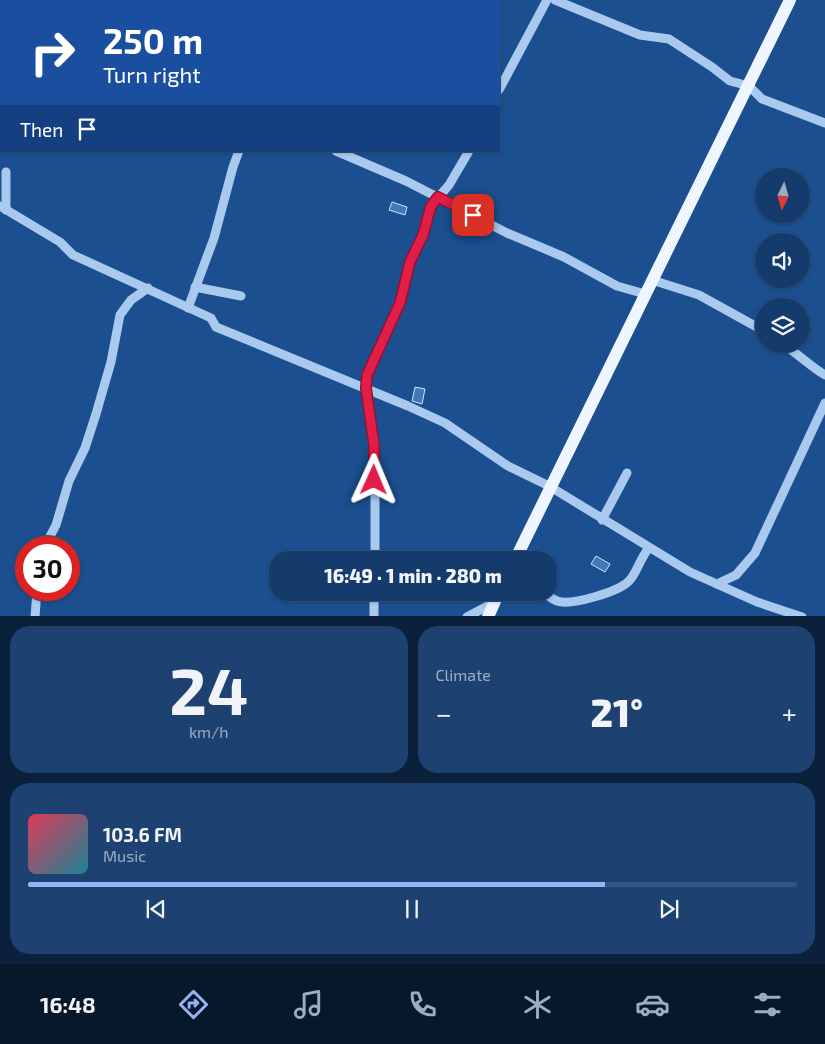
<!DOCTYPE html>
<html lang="en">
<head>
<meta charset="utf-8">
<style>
	body { margin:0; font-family:"Exo 2",sans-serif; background:#1d4271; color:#f1f3f6; height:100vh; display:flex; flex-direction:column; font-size:19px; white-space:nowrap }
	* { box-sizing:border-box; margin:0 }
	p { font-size:16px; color:#9dadc1 }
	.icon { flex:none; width:28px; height:28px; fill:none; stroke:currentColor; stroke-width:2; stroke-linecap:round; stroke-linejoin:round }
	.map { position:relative; height:616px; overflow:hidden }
	.details { display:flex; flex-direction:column; gap:10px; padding:10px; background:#0b203b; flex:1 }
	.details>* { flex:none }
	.hud { position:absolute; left:0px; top:0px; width:500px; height:152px; box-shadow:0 1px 4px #0004,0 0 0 1px #33557e; background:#1a4fa0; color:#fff; overflow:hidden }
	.needle { width:32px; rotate:185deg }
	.fabs { position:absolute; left:755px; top:168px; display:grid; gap:10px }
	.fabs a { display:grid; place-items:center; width:55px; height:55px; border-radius:50%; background:#143b6b; box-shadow:0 1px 4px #0004,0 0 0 1px #33557e; font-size:25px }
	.speed { position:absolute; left:15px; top:536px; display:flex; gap:10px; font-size:25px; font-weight:700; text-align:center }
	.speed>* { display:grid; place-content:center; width:65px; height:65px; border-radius:50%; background:#143b6b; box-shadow:0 1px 4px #0004,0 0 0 1px #33557e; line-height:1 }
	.speed .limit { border:8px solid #d22; background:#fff; color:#111 }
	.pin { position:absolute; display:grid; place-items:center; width:42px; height:42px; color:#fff; margin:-21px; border-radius:10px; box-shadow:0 2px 8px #0006 }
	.me { position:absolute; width:55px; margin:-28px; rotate:1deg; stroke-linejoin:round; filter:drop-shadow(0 0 4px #0008) }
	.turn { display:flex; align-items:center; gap:18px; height:105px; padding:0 20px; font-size:22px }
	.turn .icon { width:65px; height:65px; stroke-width:2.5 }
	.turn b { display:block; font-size:35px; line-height:42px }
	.then { display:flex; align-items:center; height:48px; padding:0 20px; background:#0003; gap:10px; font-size:19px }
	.big { font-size:38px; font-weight:800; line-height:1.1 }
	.details .tile { flex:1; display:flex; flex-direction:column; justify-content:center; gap:8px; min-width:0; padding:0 18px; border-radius:20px; background:#1d4271 }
	.details .dial { align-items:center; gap:0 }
	.dial b { font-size:65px; line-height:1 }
	.song { display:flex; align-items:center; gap:15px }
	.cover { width:60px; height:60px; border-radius:8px; background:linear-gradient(135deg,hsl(350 70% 55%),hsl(190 70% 35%)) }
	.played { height:5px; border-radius:2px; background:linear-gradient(90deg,#95b2f1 75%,#33557e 75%) }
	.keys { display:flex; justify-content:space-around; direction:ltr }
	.heat { display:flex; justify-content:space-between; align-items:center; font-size:28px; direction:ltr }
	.details .tiles { flex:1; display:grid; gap:10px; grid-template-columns:1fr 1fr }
	.tile:last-child { grid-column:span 2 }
	.trip { position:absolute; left:269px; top:551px; width:288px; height:50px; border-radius:20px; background:#143b6b; box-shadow:0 1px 4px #0004,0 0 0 1px #33557e; font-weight:800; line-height:50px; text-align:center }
	.dock { display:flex; height:80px; justify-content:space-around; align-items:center; background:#08182b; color:#9dadc1 }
	.dock .icon { width:35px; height:35px }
	.dock .active { color:#95b2f1 }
	.dock b { font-size:22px; color:#f1f3f6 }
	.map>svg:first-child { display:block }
	.building { fill:#4478b7; stroke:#cfe3fa }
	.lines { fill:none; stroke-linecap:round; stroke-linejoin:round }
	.minor { stroke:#a9c9ee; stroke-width:9 }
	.major { stroke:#f0f6ff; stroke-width:12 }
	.route-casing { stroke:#92132f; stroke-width:12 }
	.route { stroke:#e11d48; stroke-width:9 }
</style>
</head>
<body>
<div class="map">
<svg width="825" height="617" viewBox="0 0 825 617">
	<rect width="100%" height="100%" fill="#1b4f8f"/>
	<g class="building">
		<path d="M392 202 407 207 405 215 389 210Z"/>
		<path d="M415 387 425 389 422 404 412 401Z"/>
		<path d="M596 556 610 564 605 572 591 564Z"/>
	</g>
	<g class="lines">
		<g class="minor">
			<path d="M555 0 640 35 669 39 712 67 730 81 749 86 762 99 825 123"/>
			<path d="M78 1V0"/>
			<path d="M300 1 301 0"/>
			<path d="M0 66 1 67"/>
			<path d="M499 90 547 0"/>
			<path d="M0 137 1 135"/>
			<path d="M336 151 406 181 507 233 564 257 617 286 645 294"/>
			<path d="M6 172V210"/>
			<path d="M0 206 60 242 73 255 211 318 216 327 408 406 445 423 508 466 549 486 690 572 757 602 802 617"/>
			<path d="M652 280 699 295 764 331"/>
			<path d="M195 287 241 296"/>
			<path d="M188 308 214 238 233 167 239 151"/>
			<path d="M783 344C798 354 810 366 825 375"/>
			<path d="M602 520 627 473"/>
			<path d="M44 548 56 525 69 481 85 448 96 414 111 362 120 315 131 300 148 288"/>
			<path d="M375 560V445L366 388 367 375 400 303 410 262 423 235 431 206 449 185 469 151"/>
			<path d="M717 584 736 575 755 553 825 403"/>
			<path d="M544 592C547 595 552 599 557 601 571 606 618 592 629 581 637 573 640 558 649 548"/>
			<path d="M35 617 37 590"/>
			<path d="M374 617V592"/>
			<path d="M467 617 495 602"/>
		</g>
		<g class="major">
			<path d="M515 560 790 0"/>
			<path d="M488 617 499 592"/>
		</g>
	</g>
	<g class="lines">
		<g class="route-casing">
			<path id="route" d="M374 480V445L366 388 367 375 400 303 410 262 423 235 431 206 438 197 473 215"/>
		</g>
		<use href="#route" class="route"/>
	</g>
</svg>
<div class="fabs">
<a><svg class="needle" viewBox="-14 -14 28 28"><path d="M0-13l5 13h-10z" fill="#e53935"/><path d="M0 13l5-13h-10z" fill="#9dadc1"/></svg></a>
<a><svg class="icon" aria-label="sound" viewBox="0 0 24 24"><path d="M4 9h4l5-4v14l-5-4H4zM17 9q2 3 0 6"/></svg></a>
<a><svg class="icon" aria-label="layers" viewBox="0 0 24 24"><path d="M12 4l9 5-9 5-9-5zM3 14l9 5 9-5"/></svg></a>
</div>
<div class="speed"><div class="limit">30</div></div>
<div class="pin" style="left:473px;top:215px;background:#d93025"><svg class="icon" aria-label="arrive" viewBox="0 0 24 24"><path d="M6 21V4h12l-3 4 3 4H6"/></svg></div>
<svg class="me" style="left:374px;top:480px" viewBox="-20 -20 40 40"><path d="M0-17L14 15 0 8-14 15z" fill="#e11d48" stroke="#fff" stroke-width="4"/></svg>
<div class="trip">16:49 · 1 min · 280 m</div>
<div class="hud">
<div class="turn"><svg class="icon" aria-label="right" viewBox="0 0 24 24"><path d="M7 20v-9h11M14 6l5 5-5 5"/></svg><div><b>250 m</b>Turn right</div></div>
<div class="then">Then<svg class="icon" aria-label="arrive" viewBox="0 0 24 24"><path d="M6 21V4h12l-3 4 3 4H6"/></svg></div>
</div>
</div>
<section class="details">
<div class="tiles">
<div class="tile dial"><b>24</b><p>km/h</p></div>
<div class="tile"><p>Climate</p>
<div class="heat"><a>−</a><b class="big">21°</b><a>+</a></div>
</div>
<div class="tile">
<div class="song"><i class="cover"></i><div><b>103.6 FM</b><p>Music</p></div></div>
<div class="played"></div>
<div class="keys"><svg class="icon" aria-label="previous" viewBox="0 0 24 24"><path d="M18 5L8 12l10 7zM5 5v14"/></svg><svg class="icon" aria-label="pause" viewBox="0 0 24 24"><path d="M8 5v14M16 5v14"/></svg><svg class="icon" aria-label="next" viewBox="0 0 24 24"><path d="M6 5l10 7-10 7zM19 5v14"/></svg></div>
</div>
</div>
</section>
<nav class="dock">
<b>16:48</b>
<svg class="icon active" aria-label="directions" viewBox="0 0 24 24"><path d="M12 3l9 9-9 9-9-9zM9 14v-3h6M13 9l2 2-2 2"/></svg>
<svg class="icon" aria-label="music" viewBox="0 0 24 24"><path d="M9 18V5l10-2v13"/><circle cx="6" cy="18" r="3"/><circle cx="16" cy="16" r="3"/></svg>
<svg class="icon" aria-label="phone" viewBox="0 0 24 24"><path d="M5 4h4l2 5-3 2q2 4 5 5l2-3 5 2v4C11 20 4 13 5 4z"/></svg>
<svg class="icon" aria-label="climate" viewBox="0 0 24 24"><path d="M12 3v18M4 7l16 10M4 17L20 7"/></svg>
<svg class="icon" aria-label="car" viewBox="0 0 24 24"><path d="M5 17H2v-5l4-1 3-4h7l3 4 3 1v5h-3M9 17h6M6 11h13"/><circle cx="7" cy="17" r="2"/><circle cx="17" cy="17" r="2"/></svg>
<svg class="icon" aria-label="filters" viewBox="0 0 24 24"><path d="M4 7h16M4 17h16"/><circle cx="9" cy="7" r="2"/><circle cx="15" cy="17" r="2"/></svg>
</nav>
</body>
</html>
